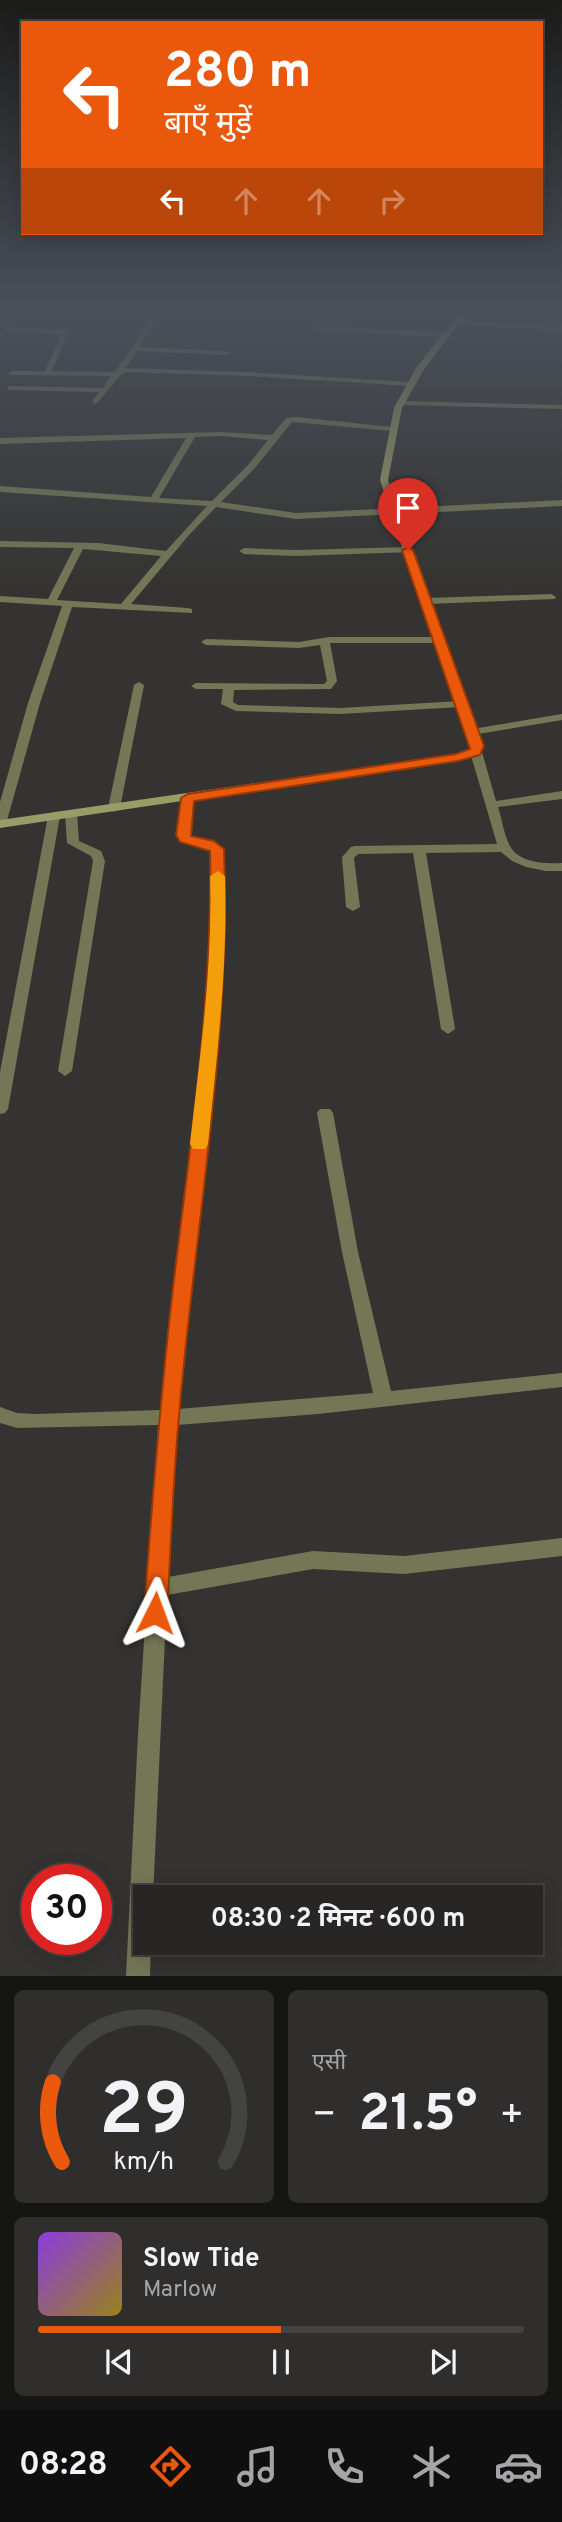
<!DOCTYPE html>
<html lang="hi">
<head>
<meta charset="utf-8">
<style>
	body { margin:0; font-family:Overpass,"Noto Sans Devanagari",sans-serif; background:#2f2e2d; color:#f1f3f6; height:100vh; display:flex; flex-direction:column; font-size:26px; white-space:nowrap }
	* { box-sizing:border-box; margin:0 }
	p { font-size:23px; color:#a4a5a7 }
	.icon { flex:none; width:38px; height:38px; fill:none; stroke:currentColor; stroke-width:2; stroke-linecap:round; stroke-linejoin:round }
	.map { position:relative; height:1976px; overflow:hidden }
	.details { display:flex; flex-direction:column; gap:14px; padding:14px; background:#151514; flex:1 }
	.details>* { flex:none }
	.hud { position:absolute; left:21px; top:21px; width:522px; height:214px; border-radius:0px; box-shadow:0 4px 18px #0003,0 0 0 2px #434342; background:#ea580c; color:#fff; overflow:hidden }
	.speed { position:absolute; left:21px; top:1864px; display:flex; gap:14px; font-size:35px; font-weight:700; text-align:center }
	.speed>* { display:grid; place-content:center; width:91px; height:91px; border-radius:50%; background:#272625; box-shadow:0 4px 18px #0003,0 0 0 2px #434342; line-height:1 }
	.speed .limit { border:10px solid #d22; background:#fff; color:#111 }
	.pin { position:absolute; display:grid; place-items:center; width:60px; height:60px; color:#fff; margin:-72px -30px; border-radius:50% 50% 50% 0; rotate:-45deg; box-shadow:0 0 7px #0007 }
	.pin .icon { rotate:45deg }
	.me { position:absolute; width:77px; margin:-38px; rotate:3deg; stroke-linejoin:round; filter:drop-shadow(0 0 5px #0008) }
	.turn { display:flex; align-items:center; gap:24px; height:147px; padding:0 28px; font-size:32px }
	.turn .icon { width:91px; height:91px; stroke-width:2.5 }
	.turn b { display:block; font-size:49px; line-height:60px }
	.lanes { display:flex; align-items:center; height:66px; padding:0 28px; background:#0003; justify-content:center; gap:35px; direction:ltr }
	.lanes .off { opacity:.35 }
	.big { font-size:52px; font-weight:700; line-height:1.1 }
	.details .widget { flex:1; display:flex; flex-direction:column; justify-content:center; gap:10px; min-width:0; padding:0 24px; border-radius:10px; background:#2f2e2d }
	.details .dial { align-items:center; gap:0 }
	.dial svg { height:182px; overflow:visible; fill:none; stroke:#434342; stroke-width:7; stroke-linecap:round; text-anchor:middle }
	.dial text { fill:#f1f3f6; stroke:none }
	.song { display:flex; align-items:center; gap:21px }
	.cover { width:84px; height:84px; border-radius:10px; background:linear-gradient(135deg,hsl(270 70% 55%),hsl(50 70% 35%)) }
	.played { height:7px; border-radius:4px; background:linear-gradient(90deg,#ea580c 50%,#434342 50%) }
	.keys { display:flex; justify-content:space-around; direction:ltr }
	.heat { display:flex; justify-content:space-between; align-items:center; font-size:38px; direction:ltr }
	.details .tiles { flex:1; display:grid; gap:14px; grid-template-columns:1fr 1fr }
	.widget:last-child { grid-column:span 2 }
	.trip { position:absolute; left:133px; top:1885px; width:410px; height:70px; border-radius:0px; background:#272625; box-shadow:0 4px 18px #0003,0 0 0 2px #434342; font-weight:700; line-height:70px; text-align:center }
	.menu { display:flex; height:112px; justify-content:space-around; align-items:center; background:#100f0f; color:#a4a5a7 }
	.menu .icon { width:49px; height:49px }
	.menu .active { color:#ea580c }
	.menu b { font-size:32px; color:#f1f3f6 }
	.map>svg:first-child { display:block }
	.lines { fill:none; stroke-linecap:round; stroke-linejoin:round }
	.street { fill:#747756; fill-rule:evenodd }
	.secondary { fill:#999c67; fill-rule:evenodd }
	.route { fill:#ea580c; stroke:#983908; stroke-width:2 }
	.slow { fill:#f59e0b }
</style>
</head>
<body>
<div class="map">
<svg width="562" height="1976" viewBox="0 0 562 1976">
	<rect width="100%" height="100%" fill="#343331"/>
	<g class="lines">
		<g class="street">
			<path d="M155 312H162L140 347 227 351 231 353 227 355 137 351 126 368 247 372 410 382 414 384 410 386 247 376 125 372 120 376 96 404 92 402 99 392 10 390 6 388 10 386 103 388 111 376 10 375 9 373 13 371H45L61 334 6 331 3 327 69 330 52 371 115 372Z"/>
			<path d="M457 320 562 327V331L454 324Z"/>
			<path d="M317 326 447 333 451 335 447 337 314 330Z"/>
			<path d="M397 401 562 405V409L400 405H397Z"/>
			<path d="M297 417 392 427 396 429 392 431 292 422 254 469 221 502 296 513 562 500V506L296 519 216 507 189 535 131 604 188 608 192 609V613L72 607 40 703 6 824 0 828V802L28 703 62 606 0 602V596L48 599 74 548 0 547V541L98 543 166 551 207 506 0 492V486L151 497 186 438 0 444V438L219 432 272 435 286 418ZM219 436 268 440 248 465 212 501 159 498 195 437ZM83 549 161 556 121 604 57 600Z"/>
			<path d="M408 547 411 548V552L296 556 244 554 239 551 244 548 296 550Z"/>
			<path d="M551 594 556 597 555 599 427 604 422 601 427 598Z"/>
			<path d="M329 637H439L444 640 439 643H330L337 681 331 689 234 690 233 702 238 705 340 708 460 701 466 704 460 707 340 714 236 711 221 704 223 689H196L191 686 196 683 324 684 327 681 320 645 299 648 206 645 201 642 206 639 299 642Z"/>
			<path d="M139 682 144 685 120 808 114 812 108 808 134 685Z"/>
			<path d="M562 714V720L472 735 466 732 472 729Z"/>
			<path d="M476 749 482 752 496 801 562 791V799L498 807C502 819 504 835 510 846 519 863 545 864 562 863V871H546L526 867 512 861 501 852 426 853 455 1029 448 1034 441 1029 413 853 358 854 354 858 360 907 353 911 346 907 342 857 351 847 355 846 497 844 470 752Z"/>
			<path d="M188 794 194 798 190 836 213 841 223 849 226 921 221 996 178 1409 373 1393 342 1252 317 1113 320 1109H330L333 1113 358 1252 391 1391 562 1373V1387L318 1414 177 1425 168 1577 313 1551 404 1556 562 1538V1556L404 1574 313 1569 167 1595 153 1897H145V1942H151L150 1976H126L138 1734 158 1425 17 1428 0 1423V1407L17 1413 36 1414 160 1410 207 996 212 921 211 851 205 847 181 842 177 835 182 798Z"/>
			<path d="M71 810 77 814 79 841 101 851 105 861 72 1071 65 1076 58 1071 93 861 91 856 67 843 65 814Z"/>
			<path d="M54 812 60 816 8 1109 5 1113 0 1114V1072L48 816Z"/>
		</g>
		<path class="secondary" d="M460 312H467L423 371 402 408 388 480 466 704C473 719 485 738 480 754L459 760 0 828V820L458 754 470 750 468 734 454 704 380 480 394 408 416 368Z"/>
	</g>
	<linearGradient id="sky" x2="0" y2="1"><stop stop-color="#1d1c1b"/><stop offset="0.53" stop-color="#4a505a"/><stop offset="1" stop-color="#4a505a" stop-opacity="0"/></linearGradient>
	<rect width="562" height="589" fill="url(#sky)"/>
	<path class="route" d="M408 547 413 550 484 746 480 755 458 761 194 801 191 836 214 841 224 849C231 1039 195 1227 179 1416 173 1481 171 1547 167 1613L164 1620 155 1623 147 1620 144 1613C152 1501 161 1390 174 1279 191 1138 213 994 210 851L180 842 176 835 181 798 188 794 456 754 470 749 402 550Z"/>
	<path class="slow" d="M218 871 225 876C228 966 217 1055 208 1144L205 1149H193L190 1144C200 1055 213 966 210 876Z"/>
</svg>
<div class="speed"><div class="limit">30</div></div>
<div class="pin" style="left:408px;top:550px;background:#d93025"><svg class="icon" aria-label="arrive" viewBox="0 0 24 24"><path d="M6 21V4h12l-3 4 3 4H6"/></svg></div>
<svg class="me" style="left:155px;top:1613px" viewBox="-20 -20 40 40"><path d="M0-17L14 15 0 8-14 15z" fill="#ea580c" stroke="#fff" stroke-width="4"/></svg>
<div class="trip">08:30 · 2 मिनट · 600 m</div>
<div class="hud">
<div class="turn"><svg class="icon" aria-label="left" viewBox="0 0 24 24"><path d="M17 20v-9H6M10 6l-5 5 5 5"/></svg><div><b>280 m</b>बाएँ मुड़ें</div></div>
<div class="lanes"><svg class="icon" aria-label="left" viewBox="0 0 24 24"><path d="M17 20v-9H6M10 6l-5 5 5 5"/></svg><svg class="icon off" aria-label="ahead" viewBox="0 0 24 24"><path d="M12 20V5M6 11l6-6 6 6"/></svg><svg class="icon off" aria-label="ahead" viewBox="0 0 24 24"><path d="M12 20V5M6 11l6-6 6 6"/></svg><svg class="icon off" aria-label="right" viewBox="0 0 24 24"><path d="M7 20v-9h11M14 6l5 5-5 5"/></svg></div>
</div>
</div>
<section class="details">
<div class="tiles">
<div class="widget dial"><svg viewBox="0 0 100 80">
<path d="M14 69A42 42 0 1 1 86 69"/>
<path d="M14 69A42 42 0 0 1 10 34" stroke="#ea580c"/>
<text x="50" y="56" font-size="32" font-weight="700">29</text>
<text x="50" y="72" font-size="11">km/h</text>
</svg></div>
<div class="widget"><p>एसी</p>
<div class="heat"><a>−</a><b class="big">21.5°</b><a>+</a></div>
</div>
<div class="widget">
<div class="song"><i class="cover"></i><div><b>Slow Tide</b><p>Marlow</p></div></div>
<div class="played"></div>
<div class="keys"><svg class="icon" aria-label="previous" viewBox="0 0 24 24"><path d="M18 5L8 12l10 7zM5 5v14"/></svg><svg class="icon" aria-label="pause" viewBox="0 0 24 24"><path d="M8 5v14M16 5v14"/></svg><svg class="icon" aria-label="next" viewBox="0 0 24 24"><path d="M6 5l10 7-10 7zM19 5v14"/></svg></div>
</div>
</div>
</section>
<nav class="menu">
<b>08:28</b>
<svg class="icon active" aria-label="directions" viewBox="0 0 24 24"><path d="M12 3l9 9-9 9-9-9zM9 14v-3h6M13 9l2 2-2 2"/></svg>
<svg class="icon" aria-label="music" viewBox="0 0 24 24"><path d="M9 18V5l10-2v13"/><circle cx="6" cy="18" r="3"/><circle cx="16" cy="16" r="3"/></svg>
<svg class="icon" aria-label="phone" viewBox="0 0 24 24"><path d="M5 4h4l2 5-3 2q2 4 5 5l2-3 5 2v4C11 20 4 13 5 4z"/></svg>
<svg class="icon" aria-label="climate" viewBox="0 0 24 24"><path d="M12 3v18M4 7l16 10M4 17L20 7"/></svg>
<svg class="icon" aria-label="car" viewBox="0 0 24 24"><path d="M5 17H2v-5l4-1 3-4h7l3 4 3 1v5h-3M9 17h6M6 11h13"/><circle cx="7" cy="17" r="2"/><circle cx="17" cy="17" r="2"/></svg>
</nav>
</body>
</html>
